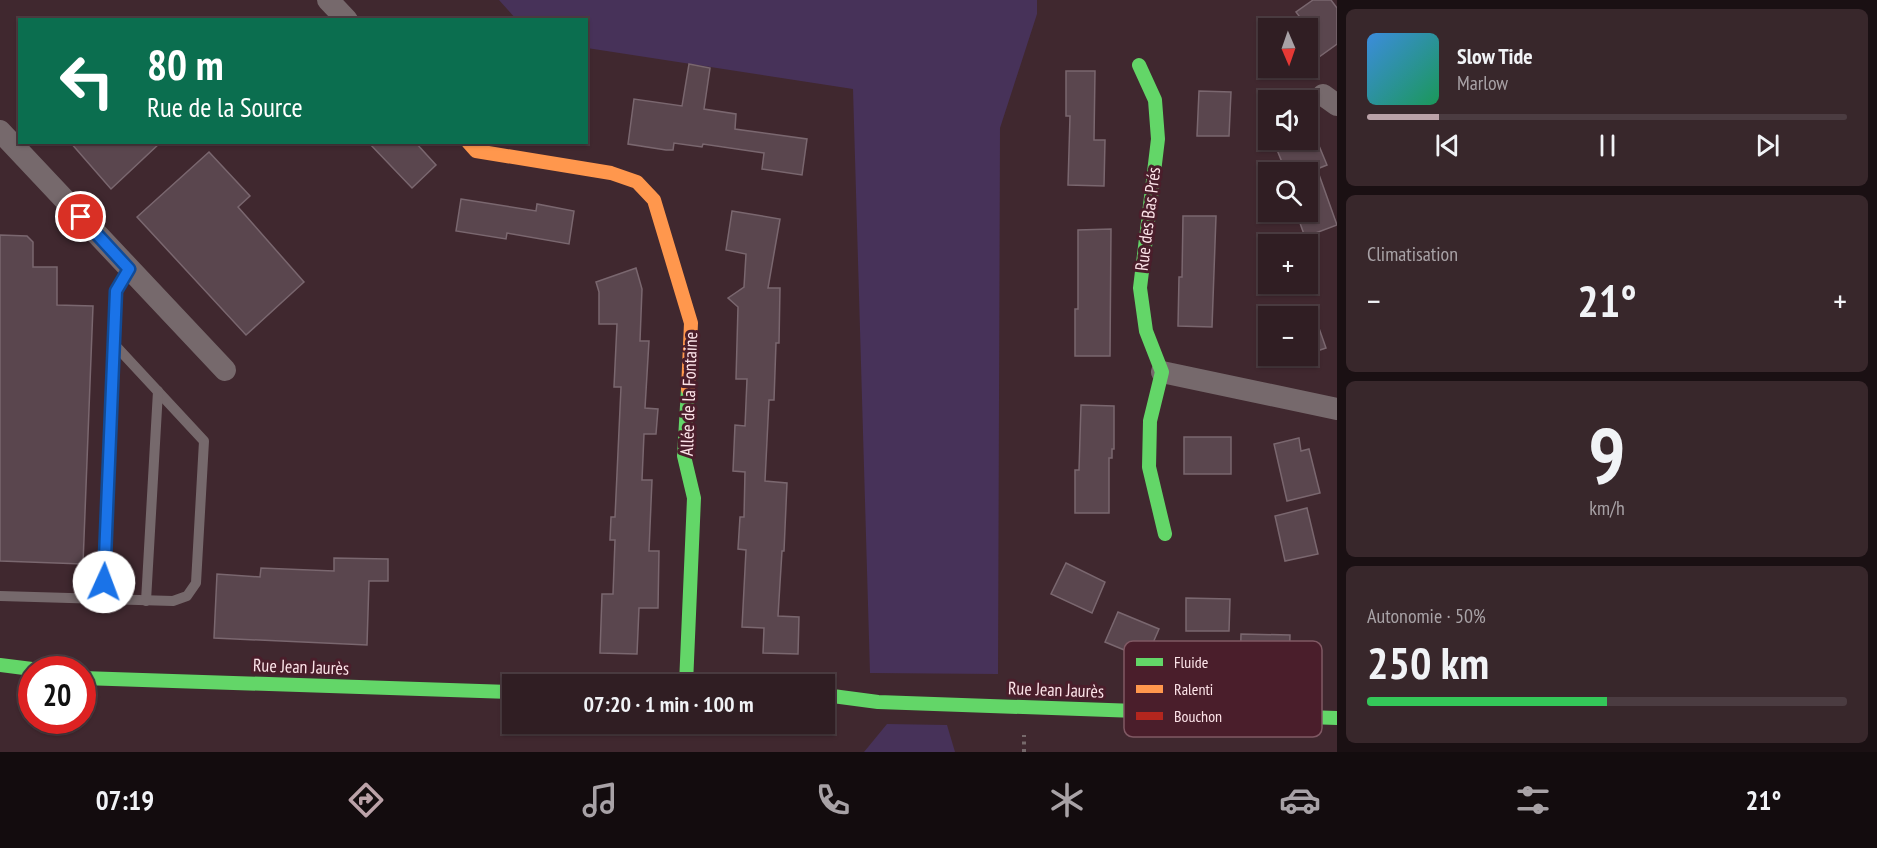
<!DOCTYPE html>
<html lang="fr">
<head>
<meta charset="utf-8">
<style>
	body { margin:0; font-family:"PT Sans Narrow",sans-serif; background:#38272b; color:#f1f3f6; height:100vh; display:flex; flex-direction:column; font-size:22px; white-space:nowrap }
	* { box-sizing:border-box; margin:0 }
	p { font-size:20px; color:#a8a2a6 }
	.icon { flex:none; width:33px; height:33px; fill:none; stroke:currentColor; stroke-width:2; stroke-linecap:round; stroke-linejoin:round }
	.map { position:relative; flex:1; overflow:hidden }
	.panel { display:flex; flex-direction:column; gap:9px; padding:9px; background:#1a1013; width:540px }
	.panel>* { flex:none }
	.top-card { position:absolute; left:18px; top:18px; width:570px; height:126px; border-radius:0px; box-shadow:0 2px 4px #0004,0 0 0 2px #4b3c41; background:#0b6e4f; color:#fff; overflow:hidden }
	.needle { width:39px; rotate:178deg }
	.tools { position:absolute; left:1258px; top:18px; display:grid; gap:12px }
	.tools a { display:grid; place-items:center; width:60px; height:60px; border-radius:0px; background:#301e23; box-shadow:0 2px 4px #0004,0 0 0 2px #4b3c41; font-size:30px }
	.speed { position:absolute; left:18px; top:656px; display:flex; gap:12px; font-size:30px; font-weight:700; text-align:center }
	.speed>* { display:grid; place-content:center; width:78px; height:78px; border-radius:50%; background:#301e23; box-shadow:0 2px 4px #0004,0 0 0 2px #4b3c41; line-height:1 }
	.speed .limit { border:9px solid #d22; background:#fff; color:#111 }
	.pin { position:absolute; display:grid; place-items:center; width:51px; height:51px; color:#fff; margin:-26px; border:3px solid #fff; border-radius:50%; box-shadow:0 2px 6px #0007 }
	.me { position:absolute; width:66px; margin:-33px; rotate:2deg; stroke-linejoin:round; filter:drop-shadow(0 0 4px #0008) }
	.turn { display:flex; align-items:center; gap:21px; height:126px; padding:0 30px; font-size:27px }
	.turn .icon { width:78px; height:78px; stroke-width:2.5 }
	.turn b { display:block; font-size:42px; line-height:51px }
	.big { font-size:45px; font-weight:700; line-height:1.1 }
	.panel .widget { flex:1; display:flex; flex-direction:column; justify-content:center; gap:9px; min-width:0; padding:0 21px; border-radius:9px; background:#38272b }
	.panel .dial { align-items:center; gap:0 }
	.dial b { font-size:78px; line-height:1 }
	.song { display:flex; align-items:center; gap:18px }
	.cover { width:72px; height:72px; border-radius:9px; background:linear-gradient(135deg,hsl(210 70% 55%),hsl(150 70% 35%)) }
	.played { height:6px; border-radius:3px; background:linear-gradient(90deg,#bba2a8 15%,#4b3c41 15%) }
	.keys { display:flex; justify-content:space-around; direction:ltr }
	.heat { display:flex; justify-content:space-between; align-items:center; font-size:33px; direction:ltr }
	.charge { height:9px; border-radius:4px; background:linear-gradient(90deg,#34c759 50%,#4b3c41 0) }
	.trip { position:absolute; left:502px; top:674px; width:333px; height:60px; border-radius:0px; background:#301e23; box-shadow:0 2px 4px #0004,0 0 0 2px #4b3c41; font-weight:700; line-height:60px; text-align:center }
	.dock { display:flex; height:96px; justify-content:space-around; align-items:center; background:#130c0e; color:#a8a2a6 }
	.dock .icon { width:42px; height:42px }
	.dock .active { color:#bba2a8 }
	.dock b { font-size:27px; color:#f1f3f6 }
	main { display:flex; flex:1; min-height:0 }
	.map>svg:first-child { display:block }
	.green { fill:#473259 }
	.building { fill:#5a464e; stroke:#7a676f; stroke-width:1.5 }
	.lines { fill:none; stroke-linecap:round; stroke-linejoin:round }
	.path { stroke:#76696b; stroke-width:4; stroke-dasharray:3 4.5; stroke-linecap:butt }
	.lane { stroke:#76696c; stroke-width:10 }
	.street { stroke:#76696c; stroke-width:22 }
	.fast { stroke:#63d668; stroke-width:14 }
	.slow { stroke:#ff974d; stroke-width:14 }
	.jam { stroke:#b3261e; stroke-width:14 }
	.route-casing { stroke:#114b97; stroke-width:15 }
	.route { stroke:#1a73e8; stroke-width:10 }
	.labels { text-anchor:middle; stroke-width:6; stroke-linejoin:round; paint-order:stroke }
	.street-label { font-size:18px; fill:#fde4e9; stroke:#4a1e2b }
	.key { fill:#4a1e2b; stroke:#805964; stroke-width:1.5 }
	.key-label { font-size:16px; fill:#fde4e9 }
</style>
</head>
<body>
<main>
<div class="map">
<svg width="1337" height="752" viewBox="0 0 1337 752">
	<rect width="100%" height="100%" fill="#40282f"/>
	<g class="green">
		<path d="M499 0H1037V14L1000 128 998 674 870 673 853 89 587 48 586 20 516 19Z"/>
		<path d="M887 724 947 725 955 752H864Z"/>
	</g>
	<g class="building">
		<path d="M1313 0H1331L1337 8V44L1319 57 1308 43V28L1296 12Z"/>
		<path d="M689 64 710 68 704 109 736 114 735 129 807 139 802 175 762 169 764 153 703 144 702 147 674 143 673 150H666L628 144 634 99 682 106Z"/>
		<path d="M1066 71H1095L1094 140H1105L1104 186 1068 185 1070 116H1066Z"/>
		<path d="M1199 91 1231 92 1229 136H1197Z"/>
		<path d="M1273 140H1311L1312 143 1317 141 1327 165 1317 169 1337 225 1305 237 1296 212H1308V172H1286Z"/>
		<path d="M70 142H161L111 189Z"/>
		<path d="M368 142H415L436 165 412 188Z"/>
		<path d="M209 152 250 196 238 207 304 282 246 335 137 217Z"/>
		<path d="M461 199 536 211 537 204 574 211 569 244 507 233 506 239 456 231Z"/>
		<path d="M732 211 780 219 768 288H780L779 343H776L774 400H769L765 481 787 483 784 551H782L778 616 799 617 798 654 763 653 764 628 742 627 746 550 738 549 740 517H744L745 472 733 471 735 425 745 426 747 379H736L738 307 728 298 744 287 746 254 726 250Z"/>
		<path d="M1183 216H1216L1212 327 1178 326 1179 277H1182Z"/>
		<path d="M1111 229 1110 356H1075V309H1078V230Z"/>
		<path d="M0 235 27 236 33 242V267H57V305L93 306 83 564 0 561Z"/>
		<path d="M636 268 642 289 640 341H649L645 408 658 409 656 434H644L642 480H652L649 551H659L658 608H639L637 654 600 653 602 594H613L615 540H610L611 517H615L621 387H614L617 324H599V292L596 282Z"/>
		<path d="M1314 314 1326 348 1308 354V316Z"/>
		<path d="M1277 356H1305L1280 364Z"/>
		<path d="M1081 405 1114 406V449H1112V458H1109V513H1075V470H1079Z"/>
		<rect x="1184" y="437" width="47" height="37"/>
		<path d="M1299 438 1301 451 1309 449 1320 493 1287 501 1274 444Z"/>
		<path d="M1307 508 1318 554 1285 561 1275 516Z"/>
		<path d="M334 558 388 559V581H369L367 645 214 638 217 574 260 577 261 568 334 571Z"/>
		<path d="M1066 563 1105 582 1092 613 1051 594Z"/>
		<path d="M1186 598 1230 599 1229 631H1186Z"/>
		<path d="M1118 612 1159 629 1146 659 1105 642Z"/>
		<path d="M1241 634 1290 635 1289 669 1240 668Z"/>
	</g>
	<g class="lines">
		<path class="path" d="M1024 752V735"/>
		<g class="lane">
			<path d="M0 596 173 601 187 596 196 583 204 441 113 343 116 291 129 269"/>
			<path d="M104 599 113 343"/>
			<path d="M146 601 158 391"/>
		</g>
		<g class="street">
			<path d="M328 0 347 20"/>
			<path d="M1323 95 1337 105"/>
			<path d="M0 131 225 370"/>
			<path d="M1162 372 1337 409"/>
		</g>
		<g class="fast">
			<path d="M1139 65 1155 100 1158 139 1140 288 1146 331 1162 372 1150 421 1149 467 1165 534"/>
			<path d="M0 665 32 669"/>
			<path d="M82 678 513 692"/>
			<path d="M686 684 694 498 684 456 688 389"/>
			<path d="M825 695 878 702 1337 718"/>
		</g>
		<path class="slow" d="M468 142 476 151 611 173 637 182 654 200 691 323 688 389"/>
		<path class="jam" d="M646 684 686 682 703 684"/>
	</g>
	<g class="lines">
		<g class="route-casing">
			<path id="route" d="M81 217 129 269 116 291 104 582"/>
		</g>
		<use href="#route" class="route"/>
	</g>
	<g class="labels">
		<g class="street-label">
			<text transform="translate(1148 219) rotate(-83)" y="6">Rue des Bas Prés</text>
			<text transform="translate(689 394) rotate(-88)" y="6">Allée de la Fontaine</text>
			<text transform="translate(301 667) rotate(2)" y="6">Rue Jean Jaurès</text>
			<text transform="translate(1056 690) rotate(2)" y="6">Rue Jean Jaurès</text>
		</g>
	</g>
	<rect x="1124" y="641" width="198" height="96" rx="9" class="key"/>
	<rect x="1136" y="658" width="27" height="8" fill="#63d668"/>
	<rect x="1136" y="685" width="27" height="8" fill="#ff974d"/>
	<rect x="1136" y="712" width="27" height="8" fill="#b3261e"/>
	<g class="key-label">
		<text x="1174" y="668">Fluide</text>
		<text x="1174" y="695">Ralenti</text>
		<text x="1174" y="722">Bouchon</text>
	</g>
</svg>
<div class="tools">
<a><svg class="needle" viewBox="-14 -14 28 28"><path d="M0-13l5 13h-10z" fill="#e53935"/><path d="M0 13l5-13h-10z" fill="#a8a2a6"/></svg></a>
<a><svg class="icon" aria-label="sound" viewBox="0 0 24 24"><path d="M4 9h4l5-4v14l-5-4H4zM17 9q2 3 0 6"/></svg></a>
<a><svg class="icon" aria-label="search" viewBox="0 0 24 24"><circle cx="10" cy="10" r="6"/><path d="M15 15l6 6"/></svg></a>
<a>+</a>
<a>−</a>
</div>
<div class="speed"><div class="limit">20</div></div>
<div class="pin" style="left:81px;top:217px;background:#d93025"><svg class="icon" aria-label="arrive" viewBox="0 0 24 24"><path d="M6 21V4h12l-3 4 3 4H6"/></svg></div>
<svg class="me" style="left:104px;top:582px" viewBox="-20 -20 40 40"><circle r="19" fill="#fff"/><path d="M0-13L10 11 0 6-10 11z" fill="#1a73e8"/></svg>
<div class="trip">07:20 · 1 min · 100 m</div>
<div class="top-card">
<div class="turn"><svg class="icon" aria-label="left" viewBox="0 0 24 24"><path d="M17 20v-9H6M10 6l-5 5 5 5"/></svg><div><b>80 m</b>Rue de la Source</div></div>
</div>
</div>
<section class="panel">
<div class="widget">
<div class="song"><i class="cover"></i><div><b>Slow Tide</b><p>Marlow</p></div></div>
<div class="played"></div>
<div class="keys"><svg class="icon" aria-label="previous" viewBox="0 0 24 24"><path d="M18 5L8 12l10 7zM5 5v14"/></svg><svg class="icon" aria-label="pause" viewBox="0 0 24 24"><path d="M8 5v14M16 5v14"/></svg><svg class="icon" aria-label="next" viewBox="0 0 24 24"><path d="M6 5l10 7-10 7zM19 5v14"/></svg></div>
</div>
<div class="widget"><p>Climatisation</p>
<div class="heat"><a>−</a><b class="big">21°</b><a>+</a></div>
</div>
<div class="widget dial"><b>9</b><p>km/h</p></div>
<div class="widget"><p>Autonomie · 50%</p><b class="big">250 km</b><div class="charge"></div></div>
</section>
</main>
<nav class="dock">
<b>07:19</b>
<svg class="icon active" aria-label="directions" viewBox="0 0 24 24"><path d="M12 3l9 9-9 9-9-9zM9 14v-3h6M13 9l2 2-2 2"/></svg>
<svg class="icon" aria-label="music" viewBox="0 0 24 24"><path d="M9 18V5l10-2v13"/><circle cx="6" cy="18" r="3"/><circle cx="16" cy="16" r="3"/></svg>
<svg class="icon" aria-label="phone" viewBox="0 0 24 24"><path d="M5 4h4l2 5-3 2q2 4 5 5l2-3 5 2v4C11 20 4 13 5 4z"/></svg>
<svg class="icon" aria-label="climate" viewBox="0 0 24 24"><path d="M12 3v18M4 7l16 10M4 17L20 7"/></svg>
<svg class="icon" aria-label="car" viewBox="0 0 24 24"><path d="M5 17H2v-5l4-1 3-4h7l3 4 3 1v5h-3M9 17h6M6 11h13"/><circle cx="7" cy="17" r="2"/><circle cx="17" cy="17" r="2"/></svg>
<svg class="icon" aria-label="filters" viewBox="0 0 24 24"><path d="M4 7h16M4 17h16"/><circle cx="9" cy="7" r="2"/><circle cx="15" cy="17" r="2"/></svg>
<b>21°</b>
</nav>
</body>
</html>
